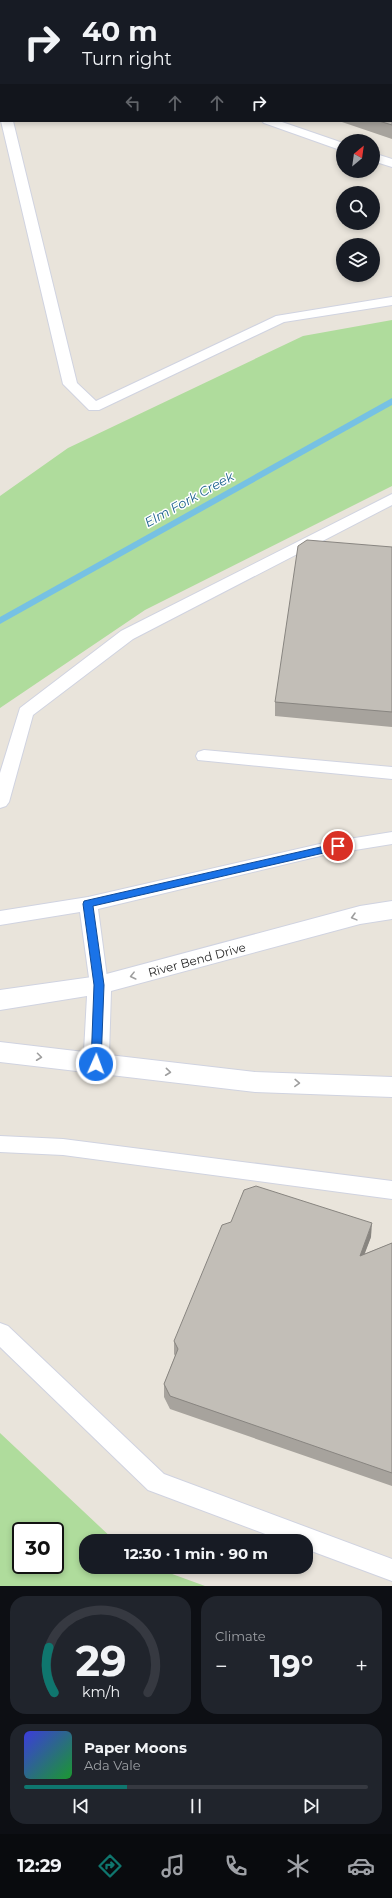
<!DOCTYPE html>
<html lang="en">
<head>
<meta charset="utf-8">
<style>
	body { margin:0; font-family:Montserrat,sans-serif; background:#20242c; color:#f1f3f6; height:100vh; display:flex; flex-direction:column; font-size:15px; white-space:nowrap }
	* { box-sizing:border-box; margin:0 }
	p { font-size:13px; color:#9ea1a6 }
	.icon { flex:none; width:22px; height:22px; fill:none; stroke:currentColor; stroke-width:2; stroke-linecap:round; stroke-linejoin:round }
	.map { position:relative; height:1586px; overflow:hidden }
	.panel { display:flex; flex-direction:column; gap:10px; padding:10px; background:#0d0f14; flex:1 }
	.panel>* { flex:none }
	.hud { position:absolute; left:0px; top:0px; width:392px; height:122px; box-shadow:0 2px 6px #0003; background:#171b24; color:#f1f3f6; overflow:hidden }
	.needle { width:26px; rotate:29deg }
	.tools { position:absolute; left:336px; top:134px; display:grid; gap:8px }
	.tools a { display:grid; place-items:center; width:44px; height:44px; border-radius:50%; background:#171b24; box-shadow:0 2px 6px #0003; font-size:20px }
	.speed { position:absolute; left:12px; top:1522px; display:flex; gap:8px; font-size:20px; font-weight:700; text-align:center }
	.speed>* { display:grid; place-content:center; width:52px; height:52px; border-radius:50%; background:#171b24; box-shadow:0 2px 6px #0003; line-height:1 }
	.speed .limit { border:2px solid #111; border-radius:6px; background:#fff; color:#111 }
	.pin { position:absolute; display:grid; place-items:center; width:34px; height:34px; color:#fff; margin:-17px; border:2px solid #fff; border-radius:50%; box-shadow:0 1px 4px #0007 }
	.me { position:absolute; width:44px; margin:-22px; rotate:2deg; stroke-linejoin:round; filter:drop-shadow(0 0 3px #0008) }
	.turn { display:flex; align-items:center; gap:14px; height:84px; padding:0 16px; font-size:18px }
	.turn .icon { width:52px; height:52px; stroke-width:2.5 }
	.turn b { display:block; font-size:28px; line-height:34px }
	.lanes { display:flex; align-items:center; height:38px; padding:0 16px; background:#0003; justify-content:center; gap:20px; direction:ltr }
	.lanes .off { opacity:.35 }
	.big { font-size:30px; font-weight:700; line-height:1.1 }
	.panel .card { flex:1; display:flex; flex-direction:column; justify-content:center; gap:6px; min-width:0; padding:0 14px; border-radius:16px; background:#20242c }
	.panel .dial { align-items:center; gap:0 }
	.dial svg { height:104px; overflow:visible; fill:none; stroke:#363941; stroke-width:7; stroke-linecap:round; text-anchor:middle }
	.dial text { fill:#f1f3f6; stroke:none }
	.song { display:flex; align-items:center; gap:12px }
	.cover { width:48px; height:48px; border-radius:6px; background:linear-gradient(135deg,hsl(240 70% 55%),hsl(130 70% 35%)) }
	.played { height:4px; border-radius:2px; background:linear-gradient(90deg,#0f766e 30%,#363941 30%) }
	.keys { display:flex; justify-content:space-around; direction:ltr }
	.heat { display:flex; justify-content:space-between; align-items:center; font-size:22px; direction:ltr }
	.panel .tiles { flex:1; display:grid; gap:10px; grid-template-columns:1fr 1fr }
	.card:last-child { grid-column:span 2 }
	.trip { position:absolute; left:79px; top:1534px; width:234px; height:40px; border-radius:16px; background:#171b24; box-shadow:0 2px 6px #0003; font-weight:700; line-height:40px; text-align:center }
	.menu { display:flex; height:64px; justify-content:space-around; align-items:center; background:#090b0e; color:#9ea1a6 }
	.menu .icon { width:28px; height:28px }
	.menu .on { color:#0f766e }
	.menu b { font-size:18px; color:#f1f3f6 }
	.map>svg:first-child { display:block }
	.green { fill:#afdc9c; fill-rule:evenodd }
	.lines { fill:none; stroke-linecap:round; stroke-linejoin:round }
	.stream { fill:#76c1e3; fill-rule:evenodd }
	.service-casing { stroke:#d0d3e0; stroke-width:2 }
	.minor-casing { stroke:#d0d3e0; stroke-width:2 }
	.service { fill:#fff; fill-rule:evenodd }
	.minor { fill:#fff; fill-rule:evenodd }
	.wall { fill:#a7a39d }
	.shaded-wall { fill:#888580 }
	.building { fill:#c2beb7; stroke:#888580 }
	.oneway { stroke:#9e9e9e }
	.route { fill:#1a73e8; stroke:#114b97 }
	.labels { text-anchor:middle; stroke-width:3; stroke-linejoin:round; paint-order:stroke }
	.street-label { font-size:12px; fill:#282828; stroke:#fff }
	.water-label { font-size:13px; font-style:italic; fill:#195f8c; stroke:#fff }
</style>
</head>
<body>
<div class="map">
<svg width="392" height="1586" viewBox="0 0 392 1586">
	<rect width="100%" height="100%" fill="#e9e4db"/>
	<g class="green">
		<path d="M392 320V486L145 610 0 708V496L68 448 303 336Z"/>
		<path d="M0 1433 115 1541H86V1567H153L205 1586H0ZM21 1531H55V1565H21Z"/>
	</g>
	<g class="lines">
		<path class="stream" d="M392 398V405L0 624V617Z"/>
		<g class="service-casing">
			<g id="service">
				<path d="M45 0H57L45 1Z"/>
				<rect x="347" y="0" width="10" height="1"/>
				<path d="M387 0H392V5L391 1Z"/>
				<rect x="0" y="7" width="1" height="6"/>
				<rect x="0" y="29" width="1" height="6"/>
				<rect x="0" y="53" width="1" height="6"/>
				<rect x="0" y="87" width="1" height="11"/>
				<path d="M1 121H13L77 383 96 401 276 316 392 297V305L284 322 99 410H89L63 384Z"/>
				<path d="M262 121H279L343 143V151L264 123Z"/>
				<path d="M373 153 392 159V167L373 161Z"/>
				<path d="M392 494V505L133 639 33 715 9 802 6 806 0 808V773L20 708 121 631Z"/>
				<path d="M204 750 392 767V779L198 760 196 756 198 752Z"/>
				<path d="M392 832V844L324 855 98 909 108 985 106 990 99 992 92 990 90 985 80 912 0 925V911L88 897 324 843Z"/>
				<path d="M0 1136 63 1139 392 1181V1199L63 1155 0 1152Z"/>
				<path d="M0 1323 8 1326 164 1474 392 1559V1581L306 1549V1541H284L148 1490 0 1347Z"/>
			</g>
		</g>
		<g class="minor-casing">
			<path id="minor" d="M392 901V919L360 924 111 991 109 1055 255 1072 392 1077V1097L255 1092 0 1062V1042L84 1052 87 996 0 1010V990L99 976 360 906Z"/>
		</g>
		<use href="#service" class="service"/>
		<use href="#minor" class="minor"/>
	</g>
	<g class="wall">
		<path d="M392 62V139L339 121H391Z"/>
		<path d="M392 547V727L275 716V702Z"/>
		<path d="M371 1237 364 1254 392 1243V1486L170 1409 164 1397V1384L175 1356 174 1354V1341Z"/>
	</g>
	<path class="shaded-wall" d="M372 1223 371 1237 359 1269 360 1256Z"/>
	<g class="building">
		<path d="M391 62H392V125L379 121H391Z"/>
		<path d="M307 540 392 547V712L275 702 298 546Z"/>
		<path d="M256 1186 372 1223 360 1256 392 1243V1473L170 1396 164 1384 178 1349 174 1341 222 1225 231 1222 244 1190Z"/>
	</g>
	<defs><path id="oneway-chevron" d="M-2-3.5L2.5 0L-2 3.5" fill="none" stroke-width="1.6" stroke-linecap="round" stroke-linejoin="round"/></defs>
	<g class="oneway">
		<use href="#oneway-chevron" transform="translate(354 917) rotate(165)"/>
		<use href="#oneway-chevron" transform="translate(133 976) rotate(166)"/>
		<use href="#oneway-chevron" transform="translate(39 1057) rotate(7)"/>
		<use href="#oneway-chevron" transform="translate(168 1072) rotate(6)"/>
		<use href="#oneway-chevron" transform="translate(297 1083) rotate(2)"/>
	</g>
	<path class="route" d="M338 843 342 846 341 849 93 906 104 985 101 1064 100 1067H93L91 1064 94 985 83 904 84 901Z"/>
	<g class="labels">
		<g class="street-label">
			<text transform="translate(197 960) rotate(-15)" y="4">River Bend Drive</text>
		</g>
		<g class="water-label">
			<text transform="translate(189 499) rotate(-29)" y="5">Elm Fork Creek</text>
		</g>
	</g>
</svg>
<div class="tools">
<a><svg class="needle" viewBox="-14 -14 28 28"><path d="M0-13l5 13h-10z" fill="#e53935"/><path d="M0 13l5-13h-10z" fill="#9ea1a6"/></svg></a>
<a><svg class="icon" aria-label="search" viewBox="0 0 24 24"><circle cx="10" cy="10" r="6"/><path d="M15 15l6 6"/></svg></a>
<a><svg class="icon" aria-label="layers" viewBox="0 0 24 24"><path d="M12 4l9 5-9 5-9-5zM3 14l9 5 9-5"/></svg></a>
</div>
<div class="speed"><div class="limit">30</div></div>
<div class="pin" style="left:338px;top:846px;background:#d93025"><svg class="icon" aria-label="arrive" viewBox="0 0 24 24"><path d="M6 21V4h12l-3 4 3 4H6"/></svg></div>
<svg class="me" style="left:96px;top:1064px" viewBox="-20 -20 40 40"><circle r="17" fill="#1a73e8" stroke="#fff" stroke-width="3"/><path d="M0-11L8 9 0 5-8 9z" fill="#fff"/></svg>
<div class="trip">12:30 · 1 min · 90 m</div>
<div class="hud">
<div class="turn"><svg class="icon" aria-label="right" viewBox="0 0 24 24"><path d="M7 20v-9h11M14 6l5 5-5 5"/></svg><div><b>40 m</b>Turn right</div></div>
<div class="lanes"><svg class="icon off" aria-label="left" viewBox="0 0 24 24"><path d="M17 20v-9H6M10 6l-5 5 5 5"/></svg><svg class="icon off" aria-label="ahead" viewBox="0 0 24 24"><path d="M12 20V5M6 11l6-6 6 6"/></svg><svg class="icon off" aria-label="ahead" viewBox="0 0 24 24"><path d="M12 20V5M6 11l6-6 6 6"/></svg><svg class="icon" aria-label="right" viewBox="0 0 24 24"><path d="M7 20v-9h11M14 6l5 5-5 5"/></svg></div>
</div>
</div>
<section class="panel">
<div class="tiles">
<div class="card dial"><svg viewBox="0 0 100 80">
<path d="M14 69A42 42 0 1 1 86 69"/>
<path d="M14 69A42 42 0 0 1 10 34" stroke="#0f766e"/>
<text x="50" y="56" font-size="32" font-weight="700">29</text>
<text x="50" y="72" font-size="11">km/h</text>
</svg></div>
<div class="card"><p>Climate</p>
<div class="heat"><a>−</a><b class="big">19°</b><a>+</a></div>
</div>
<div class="card">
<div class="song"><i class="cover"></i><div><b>Paper Moons</b><p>Ada Vale</p></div></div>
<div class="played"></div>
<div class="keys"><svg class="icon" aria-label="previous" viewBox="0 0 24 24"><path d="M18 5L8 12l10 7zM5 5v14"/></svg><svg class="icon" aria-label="pause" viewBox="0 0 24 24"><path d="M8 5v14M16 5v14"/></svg><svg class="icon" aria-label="next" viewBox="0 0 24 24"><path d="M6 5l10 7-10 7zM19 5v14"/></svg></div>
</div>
</div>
</section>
<nav class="menu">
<b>12:29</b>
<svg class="icon on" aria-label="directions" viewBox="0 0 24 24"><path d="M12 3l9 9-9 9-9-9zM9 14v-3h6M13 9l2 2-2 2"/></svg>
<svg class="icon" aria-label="music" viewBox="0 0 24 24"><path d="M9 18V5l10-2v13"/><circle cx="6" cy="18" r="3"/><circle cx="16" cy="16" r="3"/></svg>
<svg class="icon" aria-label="phone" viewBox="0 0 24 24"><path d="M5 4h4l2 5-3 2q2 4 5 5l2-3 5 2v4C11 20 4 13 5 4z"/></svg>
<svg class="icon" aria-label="climate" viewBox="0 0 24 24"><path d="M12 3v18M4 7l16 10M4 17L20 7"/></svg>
<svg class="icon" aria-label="car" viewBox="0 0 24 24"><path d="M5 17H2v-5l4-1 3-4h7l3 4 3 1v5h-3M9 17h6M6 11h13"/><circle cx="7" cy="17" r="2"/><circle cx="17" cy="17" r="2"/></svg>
</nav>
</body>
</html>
